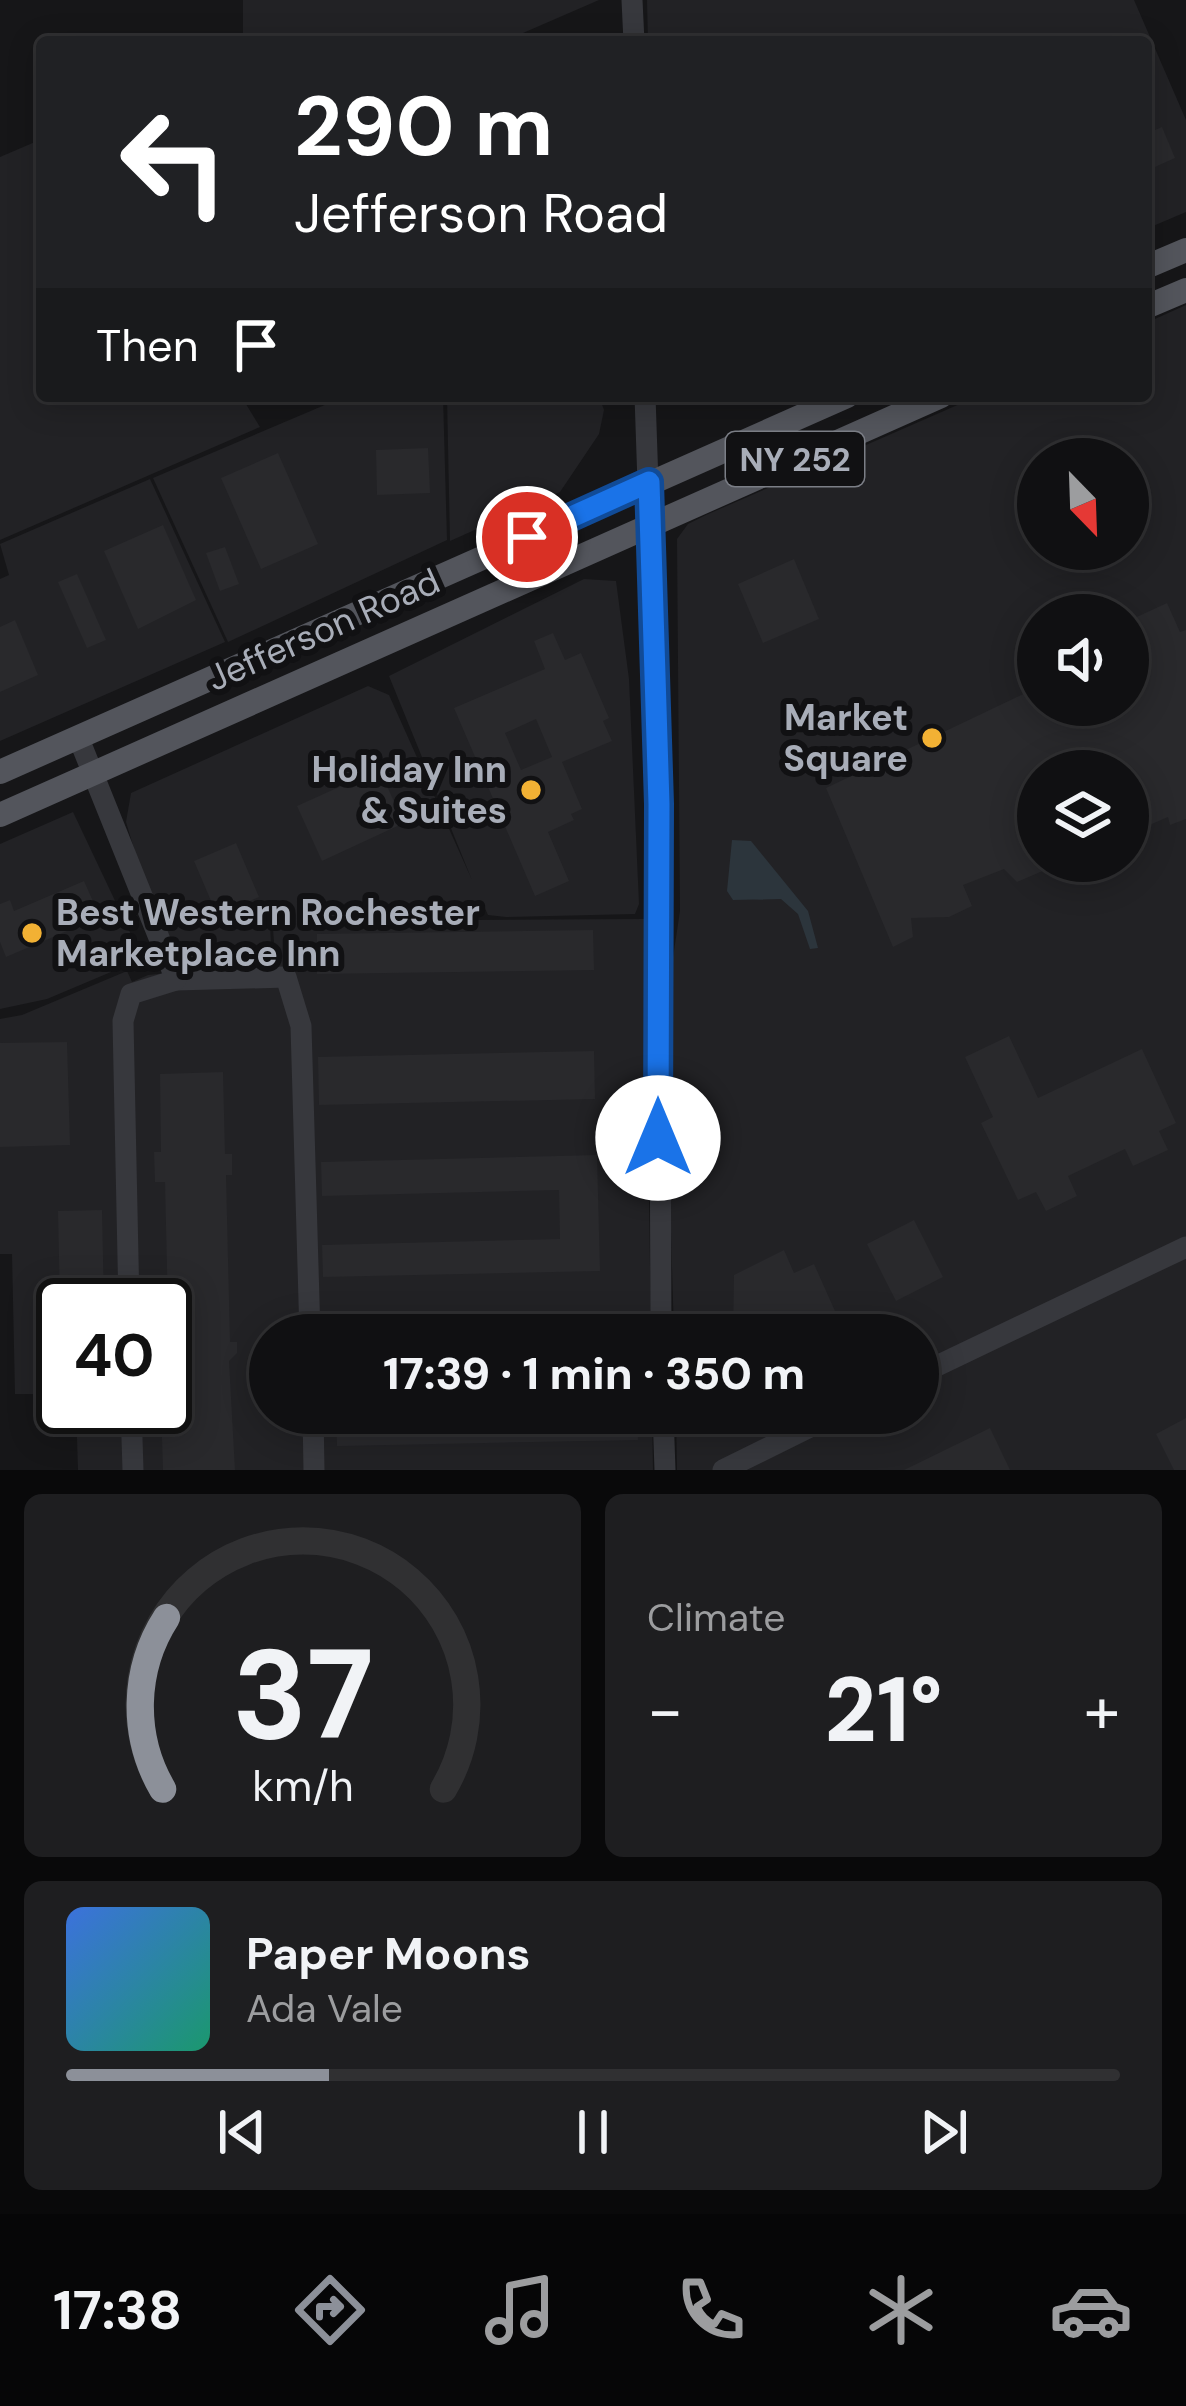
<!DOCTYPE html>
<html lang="en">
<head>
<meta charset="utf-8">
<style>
	body { margin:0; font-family:"DM Sans",sans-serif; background:#1e1e20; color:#f1f3f6; height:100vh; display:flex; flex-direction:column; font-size:45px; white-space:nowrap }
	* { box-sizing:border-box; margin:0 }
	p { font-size:39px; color:#9c9d9f }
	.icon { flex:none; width:66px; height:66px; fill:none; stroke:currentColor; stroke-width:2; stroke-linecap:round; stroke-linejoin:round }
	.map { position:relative; height:1470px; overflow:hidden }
	.drawer { display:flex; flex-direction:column; gap:24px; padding:24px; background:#09090a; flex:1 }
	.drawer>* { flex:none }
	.hud { position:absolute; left:36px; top:36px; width:1116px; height:366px; border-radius:12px; box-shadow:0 6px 30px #0003,0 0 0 3px #303032; background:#202124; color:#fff; overflow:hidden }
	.needle { width:78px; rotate:157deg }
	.tools { position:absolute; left:1017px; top:438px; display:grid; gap:24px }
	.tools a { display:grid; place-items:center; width:132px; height:132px; border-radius:50%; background:#101012; box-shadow:0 6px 30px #0003,0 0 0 3px #303032; font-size:60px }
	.speed { position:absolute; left:36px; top:1278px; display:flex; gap:24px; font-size:60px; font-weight:700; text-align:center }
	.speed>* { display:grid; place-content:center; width:156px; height:156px; border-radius:50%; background:#101012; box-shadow:0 6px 30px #0003,0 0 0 3px #303032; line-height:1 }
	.speed .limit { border:6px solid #111; border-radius:18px; background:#fff; color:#111 }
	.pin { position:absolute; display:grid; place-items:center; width:102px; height:102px; color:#fff; margin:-51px; border:6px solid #fff; border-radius:50%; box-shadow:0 3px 12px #0007 }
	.me { position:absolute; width:132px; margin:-66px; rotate:0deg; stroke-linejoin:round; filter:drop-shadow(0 0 9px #0008) }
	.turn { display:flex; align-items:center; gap:42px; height:252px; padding:0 60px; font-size:54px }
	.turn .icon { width:156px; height:156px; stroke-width:2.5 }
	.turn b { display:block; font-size:84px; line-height:102px }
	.then { display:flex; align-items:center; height:114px; padding:0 60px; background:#0003; gap:24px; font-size:45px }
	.big { font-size:90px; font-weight:800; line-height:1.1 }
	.drawer .card { flex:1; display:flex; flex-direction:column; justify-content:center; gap:18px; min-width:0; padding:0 42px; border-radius:18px; background:#1e1e20 }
	.drawer .dial { align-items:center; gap:0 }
	.dial svg { height:312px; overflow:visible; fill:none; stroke:#303032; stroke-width:7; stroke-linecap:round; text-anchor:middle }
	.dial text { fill:#f1f3f6; stroke:none }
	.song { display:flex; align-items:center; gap:36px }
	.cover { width:144px; height:144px; border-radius:18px; background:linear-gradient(135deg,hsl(220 70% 55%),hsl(160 70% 35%)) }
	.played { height:12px; border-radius:6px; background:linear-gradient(90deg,#8c9099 25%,#303032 25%) }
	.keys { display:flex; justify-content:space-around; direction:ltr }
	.heat { display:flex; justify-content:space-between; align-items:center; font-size:66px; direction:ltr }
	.drawer .tiles { flex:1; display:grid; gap:24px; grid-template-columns:1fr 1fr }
	.card:last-child { grid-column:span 2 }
	.trip { position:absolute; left:249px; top:1314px; width:690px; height:120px; border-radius:60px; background:#101012; box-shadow:0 6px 30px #0003,0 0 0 3px #303032; font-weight:800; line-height:120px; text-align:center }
	.tabs { display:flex; height:192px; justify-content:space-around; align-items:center; background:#060607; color:#9c9d9f }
	.tabs .icon { width:84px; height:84px }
	.tabs .active { color:#8c9099 }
	.tabs b { font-size:54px; color:#f1f3f6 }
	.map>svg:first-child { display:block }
	.built { fill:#222225; fill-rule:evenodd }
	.water { fill:#2c353c }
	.building { fill:#29292c; fill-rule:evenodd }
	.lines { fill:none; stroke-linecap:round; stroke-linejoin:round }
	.minor { stroke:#37383d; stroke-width:21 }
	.major { stroke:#53555c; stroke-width:24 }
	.route-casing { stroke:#114b97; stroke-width:30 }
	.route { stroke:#1a73e8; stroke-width:21 }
	.poi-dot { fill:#f2b134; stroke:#111113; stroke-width:4.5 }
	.labels { text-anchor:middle; stroke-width:12; stroke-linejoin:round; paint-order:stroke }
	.shield { fill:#111113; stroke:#7b7e86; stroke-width:3 }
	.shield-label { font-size:33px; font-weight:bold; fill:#a8adb8 }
	.street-label { font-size:36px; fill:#a8adb8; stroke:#111113 }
	.poi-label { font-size:36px; font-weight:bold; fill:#a8adb8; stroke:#111113; text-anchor:end }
</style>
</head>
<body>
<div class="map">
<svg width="1186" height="1470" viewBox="0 0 1186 1470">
	<rect width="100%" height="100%" fill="#161618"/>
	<g class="built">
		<path d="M243 0H599L502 42H243Z"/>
		<path d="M647 0H1134L1186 120V212L1146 229V42H648Z"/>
		<path d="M42 139V396H241L260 427 0 540V157Z"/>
		<path d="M1186 305V1470H677L676 1413H918V1335H674L668 1129 672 964 680 911 677 539 688 524 706 515 978 396H1146V323ZM1038 459H1128V549H1038ZM1038 615H1128V705H1038ZM1038 771H1128V861H1038Z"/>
		<path d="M346 396H443L447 540 228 642 153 478Z"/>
		<path d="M447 396H599L604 410 599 434 560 492 450 541Z"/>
		<path d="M150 479 225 642 0 741V579L9 575 0 544Z"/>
		<path d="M584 579 616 581 629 679 639 904 635 914 506 917 488 915 483 904 474 920 645 919 651 1335H270V1413H652L653 1470H78L76 1407H165V1305H63V1394H15L12 1254H0V1019L22 1015 127 971 132 982 148 975 195 970 276 968 273 929 288 923 270 924 272 965 195 967 181 962 144 882 126 822 131 793 368 686 389 695 472 880 389 676Z"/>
		<path d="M73 812 135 943 137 961 47 999 0 1009V844Z"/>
	</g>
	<path class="water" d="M732 840 751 841 808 911 818 948 810 949 798 914 781 899 733 900 727 891Z"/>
	<g class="building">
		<path d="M1162 127 1175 158 1146 171V134Z"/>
		<path d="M428 448 430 493 377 495 376 450Z"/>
		<path d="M278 453 318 544 261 569 221 478Z"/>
		<path d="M163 525 196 600 138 629 104 551Z"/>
		<path d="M225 547 239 584 220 591 206 553Z"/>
		<path d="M794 559 819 619 763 643 738 584Z"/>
		<path d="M77 574 106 640 87 648 58 582Z"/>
		<path d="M1167 603 1180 632 1186 630V819L1170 825 1168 817 1138 830 1144 846 1128 853V771H1038V861H1066L1017 882 1004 869 963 885 972 906 949 917 911 918 913 937 893 947 826 788 1038 687V705H1128V658L1134 655 1128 621Z"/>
		<path d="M15 620 38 675 0 692V627Z"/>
		<path d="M553 633 565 660 581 653 609 718 603 721 612 741 562 762 582 809 571 814 574 820 548 832 569 881 535 896 454 708 545 669 534 641ZM536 719 552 757 521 770 505 733Z"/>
		<path d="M379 769 404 823 322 861 297 806Z"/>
		<path d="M236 843 259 897 217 915 194 861Z"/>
		<path d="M84 881 100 917 6 957 0 942V904L10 900 14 911Z"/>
		<path d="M593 930 594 970 317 974V934Z"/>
		<path d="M1009 1036 1038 1098 1142 1049 1176 1123 1159 1131 1168 1150 1133 1166 1125 1149 1068 1176 1077 1196 1046 1211 1036 1192 1018 1200 981 1123 993 1117 965 1057Z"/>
		<path d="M67 1042 70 1145 0 1147V1043Z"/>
		<path d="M594 1051 595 1099 319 1105 318 1057Z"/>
		<path d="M223 1072 225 1154H232V1175H226L230 1342H237V1353L229 1361 235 1470H163L161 1407 169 1355 165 1182H155L154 1152H161L160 1074Z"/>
		<path d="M597 1155 600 1271 323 1277 322 1245 560 1239 559 1190 322 1196 321 1162Z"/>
		<path d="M102 1210 104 1305H60L58 1211Z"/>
		<path d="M914 1220 943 1277 896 1301 867 1244Z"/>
		<path d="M784 1250 794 1273 814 1264 835 1311 819 1318 826 1335H733L734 1275Z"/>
		<path d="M601 1312 602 1335H325L324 1317Z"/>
		<path d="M336 1413H637L638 1440 337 1446Z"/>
		<path d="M1186 1418V1470H1174L1156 1434Z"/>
		<path d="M990 1428 1010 1470H904Z"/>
	</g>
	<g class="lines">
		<g class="minor">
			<path d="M632 0 634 42"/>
			<path d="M645 396 659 804 661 1335"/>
			<path d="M79 739 176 980 286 977 301 1026 310 1335"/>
			<path d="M129 1305 123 1021 131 994 176 980"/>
			<path d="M918 1375 1186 1247"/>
			<path d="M131 1407 133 1470"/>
			<path d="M313 1413 314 1470"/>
			<path d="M663 1413 665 1470"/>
			<path d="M723 1470 838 1413"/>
		</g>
		<g class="major">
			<path d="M1146 267 1186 250"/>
			<path d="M1146 307 1186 290"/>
			<path d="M0 772 847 396"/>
			<path d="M0 815 941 396"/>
		</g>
	</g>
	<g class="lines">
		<g class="route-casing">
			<path id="route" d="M527 537 649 482 659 804 658 1138"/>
		</g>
		<use href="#route" class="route"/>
	</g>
	<g class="poi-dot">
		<circle cx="932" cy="738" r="12"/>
		<circle cx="531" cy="790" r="12"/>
		<circle cx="32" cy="933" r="12"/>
	</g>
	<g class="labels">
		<rect class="shield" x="726" y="432" width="138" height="54" rx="9"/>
		<g class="shield-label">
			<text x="795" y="471">NY 252</text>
		</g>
		<g class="street-label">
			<text transform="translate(323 629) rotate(-24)" y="13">Jefferson Road</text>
		</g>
		<g class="poi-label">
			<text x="908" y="730">Market<tspan x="908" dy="41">Square</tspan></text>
			<text x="507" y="782">Holiday Inn<tspan x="507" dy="41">&amp; Suites</tspan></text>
			<text x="56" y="925" text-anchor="start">Best Western Rochester<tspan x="56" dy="41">Marketplace Inn</tspan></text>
		</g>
	</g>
</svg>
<div class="tools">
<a><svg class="needle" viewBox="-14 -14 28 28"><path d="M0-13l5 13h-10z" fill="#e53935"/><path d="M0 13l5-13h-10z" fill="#9c9d9f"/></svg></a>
<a><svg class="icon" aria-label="sound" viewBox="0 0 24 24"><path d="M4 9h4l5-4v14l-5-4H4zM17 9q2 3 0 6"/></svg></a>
<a><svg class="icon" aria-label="layers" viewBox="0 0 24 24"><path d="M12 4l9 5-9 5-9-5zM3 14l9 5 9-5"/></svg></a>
</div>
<div class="speed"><div class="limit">40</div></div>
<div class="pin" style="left:527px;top:537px;background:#d93025"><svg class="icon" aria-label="arrive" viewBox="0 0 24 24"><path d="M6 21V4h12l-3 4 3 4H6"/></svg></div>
<svg class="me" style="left:658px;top:1138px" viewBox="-20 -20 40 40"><circle r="19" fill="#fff"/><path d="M0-13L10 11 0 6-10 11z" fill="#1a73e8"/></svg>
<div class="trip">17:39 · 1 min · 350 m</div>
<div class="hud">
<div class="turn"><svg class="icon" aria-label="left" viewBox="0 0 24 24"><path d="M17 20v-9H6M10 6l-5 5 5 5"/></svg><div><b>290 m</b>Jefferson Road</div></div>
<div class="then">Then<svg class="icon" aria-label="arrive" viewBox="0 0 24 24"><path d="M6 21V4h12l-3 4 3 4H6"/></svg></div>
</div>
</div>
<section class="drawer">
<div class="tiles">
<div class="card dial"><svg viewBox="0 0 100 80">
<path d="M14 69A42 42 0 1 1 86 69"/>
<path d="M14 69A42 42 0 0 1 15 25" stroke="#8c9099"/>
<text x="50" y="56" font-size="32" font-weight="700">37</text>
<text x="50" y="72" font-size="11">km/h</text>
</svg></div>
<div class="card"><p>Climate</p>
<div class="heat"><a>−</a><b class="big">21°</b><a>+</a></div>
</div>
<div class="card">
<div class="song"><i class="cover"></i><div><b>Paper Moons</b><p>Ada Vale</p></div></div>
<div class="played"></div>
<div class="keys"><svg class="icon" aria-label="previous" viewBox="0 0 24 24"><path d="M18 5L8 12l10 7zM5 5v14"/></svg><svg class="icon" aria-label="pause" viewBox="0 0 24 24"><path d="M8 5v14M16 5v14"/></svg><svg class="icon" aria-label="next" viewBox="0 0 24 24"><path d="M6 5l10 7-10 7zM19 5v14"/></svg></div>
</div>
</div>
</section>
<nav class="tabs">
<b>17:38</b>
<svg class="icon active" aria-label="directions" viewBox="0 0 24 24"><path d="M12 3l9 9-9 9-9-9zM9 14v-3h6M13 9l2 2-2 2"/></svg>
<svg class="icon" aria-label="music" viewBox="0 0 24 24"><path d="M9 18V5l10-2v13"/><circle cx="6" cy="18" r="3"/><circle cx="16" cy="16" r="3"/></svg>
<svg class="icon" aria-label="phone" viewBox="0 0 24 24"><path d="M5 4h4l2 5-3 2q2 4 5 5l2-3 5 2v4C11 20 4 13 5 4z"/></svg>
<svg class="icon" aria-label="climate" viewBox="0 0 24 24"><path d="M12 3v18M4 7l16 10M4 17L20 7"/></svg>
<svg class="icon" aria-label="car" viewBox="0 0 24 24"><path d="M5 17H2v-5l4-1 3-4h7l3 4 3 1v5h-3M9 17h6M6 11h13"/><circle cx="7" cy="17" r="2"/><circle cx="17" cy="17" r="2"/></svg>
</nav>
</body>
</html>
